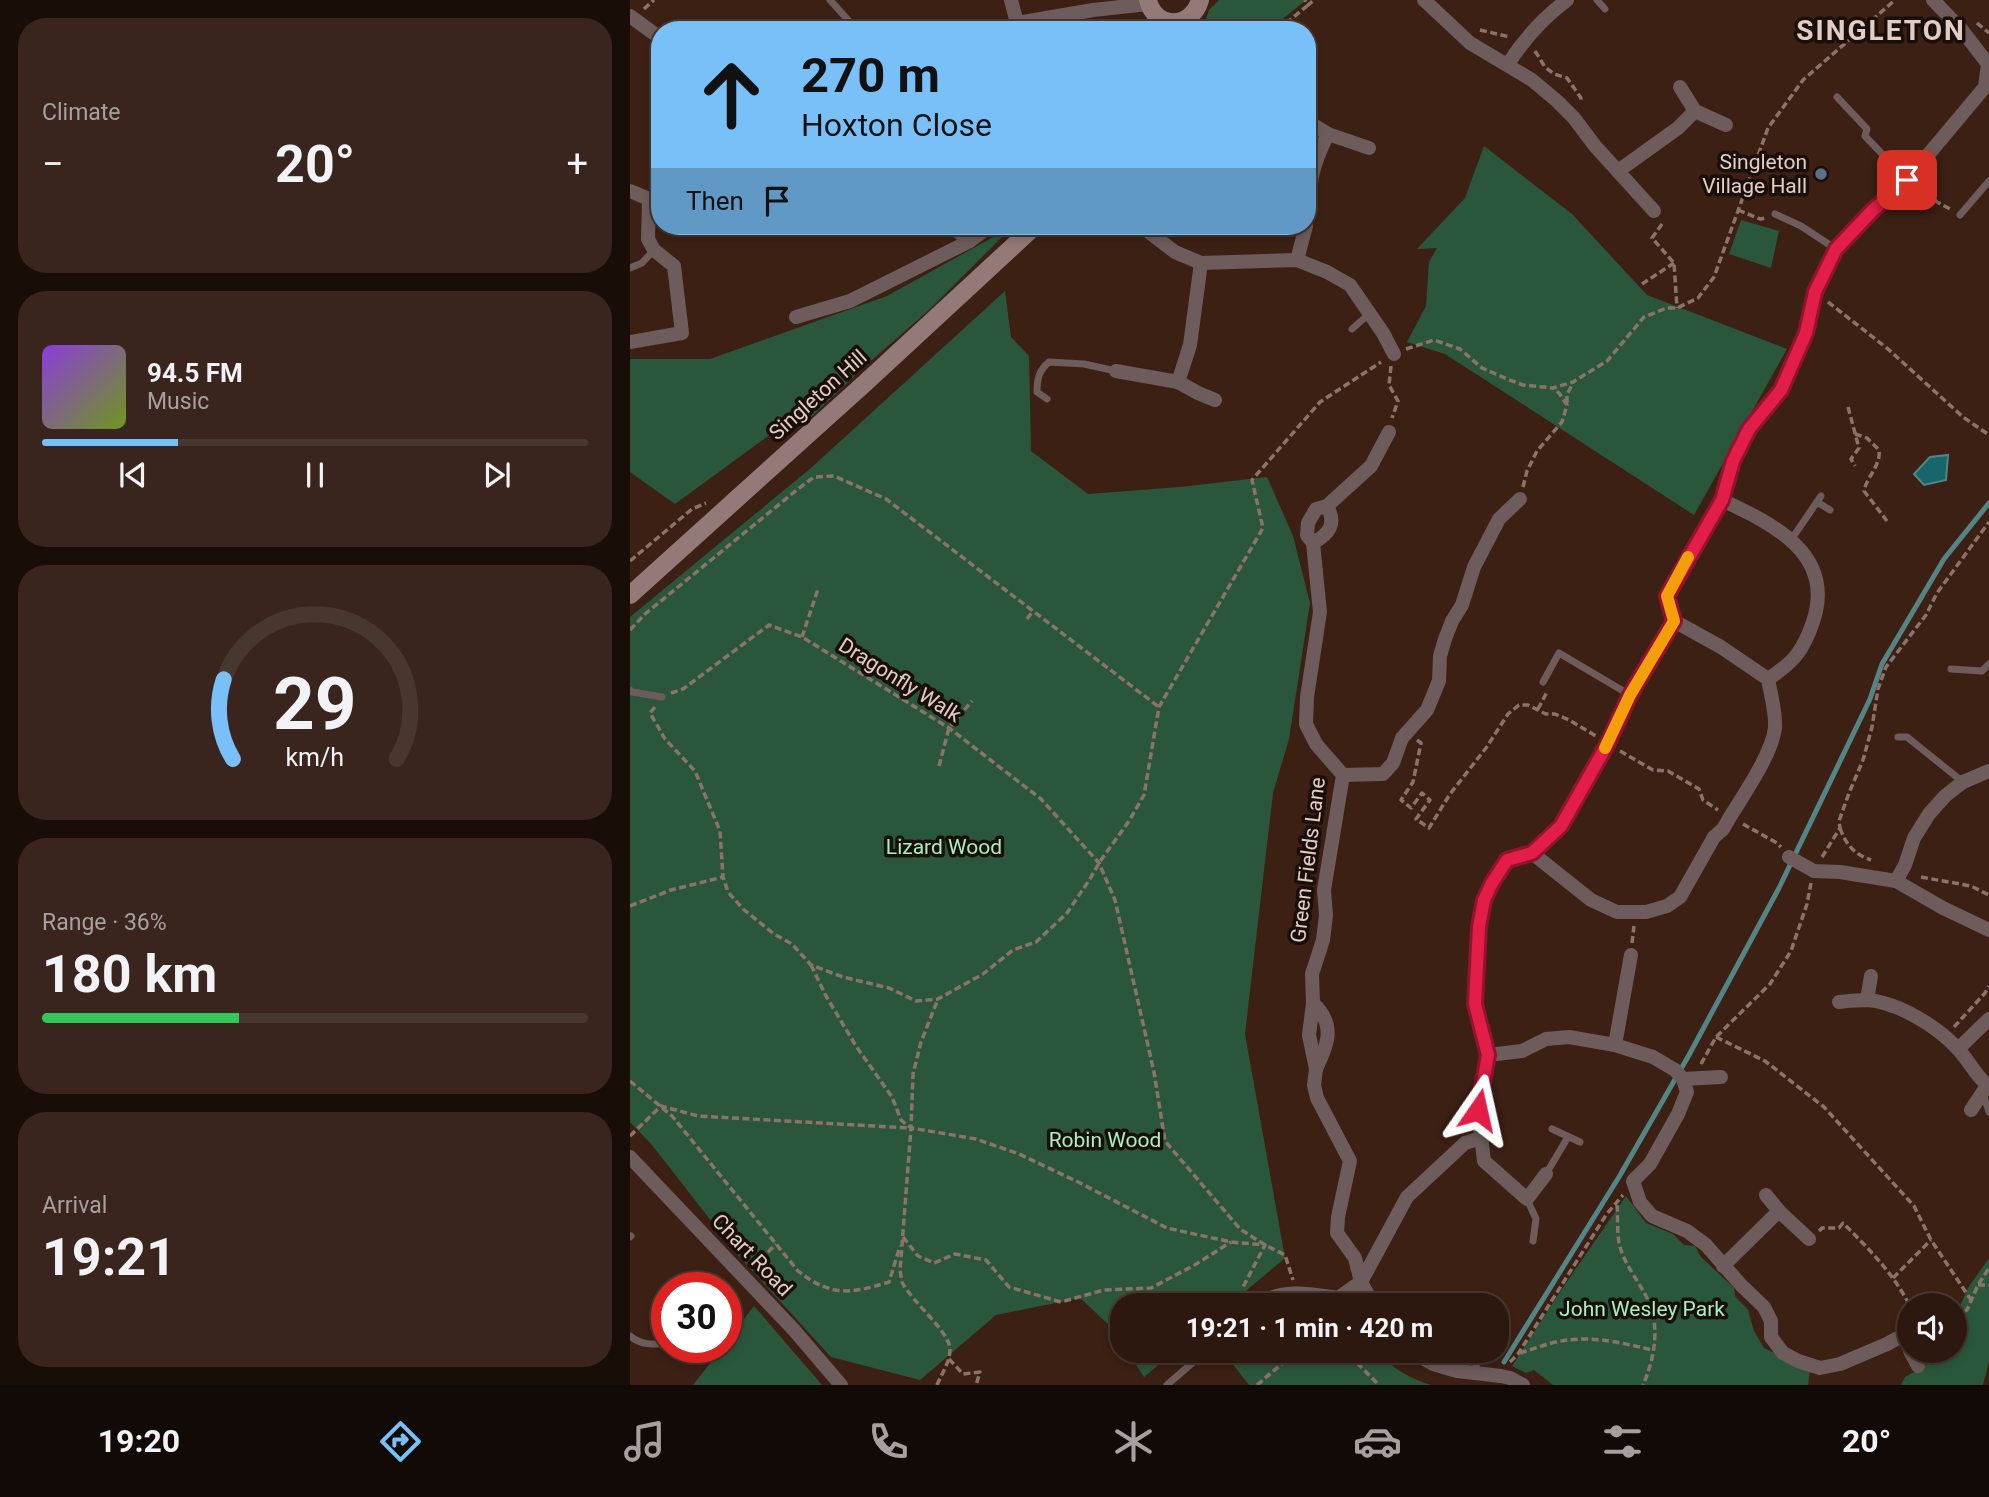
<!DOCTYPE html>
<html lang="en">
<head>
<meta charset="utf-8">
<style>
	body { margin:0; font-family:Roboto,sans-serif; background:#39251d; color:#f1f3f6; height:100vh; display:flex; flex-direction:column; font-size:26px; white-space:nowrap }
	* { box-sizing:border-box; margin:0 }
	p { font-size:23px; color:#a7a09e }
	.icon { flex:none; width:38px; height:38px; fill:none; stroke:currentColor; stroke-width:2; stroke-linecap:round; stroke-linejoin:round }
	.map { position:relative; flex:1; overflow:hidden }
	.panel { display:flex; flex-direction:column; gap:18px; padding:18px; background:#190d08; width:630px }
	.panel>* { flex:none }
	.hud { position:absolute; left:21px; top:21px; width:665px; height:214px; border-radius:28px; box-shadow:0 4px 10px #0003,0 0 0 2px #48372f; background:#79bff8; color:#111; overflow:hidden }
	.buttons { position:absolute; left:1267px; top:1293px; display:grid; gap:14px }
	.buttons a { display:grid; place-items:center; width:70px; height:70px; border-radius:50%; background:#2d180f; box-shadow:0 4px 10px #0003,0 0 0 2px #48372f; font-size:35px }
	.speed { position:absolute; left:21px; top:1272px; display:flex; gap:14px; font-size:35px; font-weight:700; text-align:center }
	.speed>* { display:grid; place-content:center; width:91px; height:91px; border-radius:50%; background:#2d180f; box-shadow:0 4px 10px #0003,0 0 0 2px #48372f; line-height:1 }
	.speed .limit { border:10px solid #d22; background:#fff; color:#111 }
	.pin { position:absolute; display:grid; place-items:center; width:60px; height:60px; color:#fff; margin:-30px; border-radius:14px; box-shadow:0 4px 10px #0006 }
	.me { position:absolute; width:77px; margin:-38px; rotate:11deg; stroke-linejoin:round; filter:drop-shadow(0 0 5px #0008) }
	.turn { display:flex; align-items:center; gap:24px; height:147px; padding:0 35px; font-size:32px }
	.turn .icon { width:91px; height:91px; stroke-width:2.5 }
	.turn b { display:block; font-size:49px; line-height:60px }
	.then { display:flex; align-items:center; height:66px; padding:0 35px; background:#0003; gap:14px; font-size:26px }
	.big { font-size:52px; font-weight:700; line-height:1.1 }
	.panel .tile { flex:1; display:flex; flex-direction:column; justify-content:center; gap:10px; min-width:0; padding:0 24px; border-radius:28px; background:#39251d }
	.panel .dial { align-items:center; gap:0 }
	.dial svg { height:182px; overflow:visible; fill:none; stroke:#48372f; stroke-width:7; stroke-linecap:round; text-anchor:middle }
	.dial text { fill:#f1f3f6; stroke:none }
	.song { display:flex; align-items:center; gap:21px }
	.cover { width:84px; height:84px; border-radius:10px; background:linear-gradient(135deg,hsl(270 70% 55%),hsl(80 70% 35%)) }
	.played { height:7px; border-radius:4px; background:linear-gradient(90deg,#79bff8 25%,#48372f 25%) }
	.keys { display:flex; justify-content:space-around; direction:ltr }
	.heat { display:flex; justify-content:space-between; align-items:center; font-size:38px; direction:ltr }
	.charge { height:10px; border-radius:5px; background:linear-gradient(90deg,#34c759 36%,#48372f 0) }
	.trip { position:absolute; left:480px; top:1293px; width:399px; height:70px; border-radius:28px; background:#2d180f; box-shadow:0 4px 10px #0003,0 0 0 2px #48372f; font-weight:700; line-height:70px; text-align:center }
	.menu { display:flex; height:112px; justify-content:space-around; align-items:center; background:#120a06; color:#a7a09e }
	.menu .icon { width:49px; height:49px }
	.menu .on { color:#79bff8 }
	.menu b { font-size:32px; color:#f1f3f6 }
	main { display:flex; flex:1; min-height:0 }
	.map>svg:first-child { display:block }
	.green { fill:#2a573c }
	.water { fill:#16666c; stroke:#538587; stroke-width:2 }
	.lines { fill:none; stroke-linecap:round; stroke-linejoin:round }
	.stream { stroke:#538587; stroke-width:5 }
	.path { stroke:#8b7369; stroke-width:3.5; stroke-dasharray:7 3.5; stroke-linecap:butt }
	.lane { stroke:#6d5c5b; stroke-width:7 }
	.street { stroke:#6d5c5b; stroke-width:14 }
	.secondary { stroke:#937978; stroke-width:18 }
	.route-casing { stroke:#92132f; stroke-width:18 }
	.route { stroke:#e11d48; stroke-width:12 }
	.slow { stroke:#f59e0b; stroke-width:12 }
	.service-dot { fill:#5c6f8a; stroke:#1a0e09; stroke-width:2.5 }
	.labels { text-anchor:middle; stroke-width:7; stroke-linejoin:round; paint-order:stroke }
	.poi-label { font-size:21px; fill:#e1cdc6; stroke:#1a0e09; text-anchor:end }
	.street-label { font-size:21px; fill:#e1cdc6; stroke:#1a0e09 }
	.park-label { font-size:21px; fill:#a4f1bf; stroke:#1a0e09 }
	.district-label { font-size:28px; font-weight:bold; letter-spacing:2px; fill:#e1cdc6; stroke:#1a0e09 }
</style>
</head>
<body>
<main>
<section class="panel">
<div class="tile"><p>Climate</p>
<div class="heat"><a>−</a><b class="big">20°</b><a>+</a></div>
</div>
<div class="tile">
<div class="song"><i class="cover"></i><div><b>94.5 FM</b><p>Music</p></div></div>
<div class="played"></div>
<div class="keys"><svg class="icon" aria-label="previous" viewBox="0 0 24 24"><path d="M18 5L8 12l10 7zM5 5v14"/></svg><svg class="icon" aria-label="pause" viewBox="0 0 24 24"><path d="M8 5v14M16 5v14"/></svg><svg class="icon" aria-label="next" viewBox="0 0 24 24"><path d="M6 5l10 7-10 7zM19 5v14"/></svg></div>
</div>
<div class="tile dial"><svg viewBox="0 0 100 80">
<path d="M14 69A42 42 0 1 1 86 69"/>
<path d="M14 69A42 42 0 0 1 10 34" stroke="#79bff8"/>
<text x="50" y="56" font-size="32" font-weight="700">29</text>
<text x="50" y="72" font-size="11">km/h</text>
</svg></div>
<div class="tile"><p>Range · 36%</p><b class="big">180 km</b><div class="charge"></div></div>
<div class="tile"><p>Arrival</p><b class="big">19:21</b></div>
</section>
<div class="map">
<svg width="1359" height="1385" viewBox="0 0 1359 1385">
	<rect width="100%" height="100%" fill="#3c2014"/>
	<g class="green">
		<path d="M589 0H676L639 30H572L579 10Z"/>
		<path d="M854 146 942 214 1017 295 1157 349 1064 515 815 354 777 342 796 306 799 262 807 248 787 249 835 198Z"/>
		<path d="M1111 220 1149 231 1141 268 1099 254Z"/>
		<path d="M383 226 299 310 234 367 177 421 164 417 45 504 0 472V359H80L257 296Z"/>
		<path d="M375 291 381 337 399 356 401 451 458 494 550 487 637 477 663 536 680 603 659 739 643 793 615 1034 655 1258 599 1305 492 1306V1343L479 1325 450 1298 366 1315 290 1380 201 1357 107 1254 22 1145 0 1122V617L181 468Z"/>
		<path d="M996 1196 1016 1223 1043 1234 1054 1245 1065 1246 1071 1257 1104 1288 1105 1296 1118 1310 1124 1331 1134 1348 1180 1369 1178 1385H923L904 1370 896 1373 882 1366 932 1289Z"/>
		<path d="M1359 1258V1361L1353 1385H1271L1275 1377 1296 1365 1291 1351H1325V1310L1330 1306 1338 1288Z"/>
		<path d="M124 1306 192 1385H63L92 1348H96V1342Z"/>
		<path d="M497 1351H545L514 1377Z"/>
		<path d="M605 1351H745C762 1367 778 1378 801 1385H619L597 1357Z"/>
	</g>
	<path class="water" d="M1318 455 1316 480 1294 485 1284 474 1300 457Z"/>
	<g class="lines">
		<path class="stream" d="M874 1362 989 1177 1059 1055 1149 888 1240 699 1252 664 1314 559 1359 503"/>
		<g class="path">
			<path d="M677 6 684 0"/>
			<path d="M14 9 24 0"/>
			<path d="M1347 23 1359 33"/>
			<path d="M466 26 505 30"/>
			<path d="M648 30 677 6 675 0"/>
			<path d="M850 30 880 37"/>
			<path d="M905 51 915 67 924 74 937 78 951 98 950 102"/>
			<path d="M1290 185 1307 202 1322 210"/>
			<path d="M1108 210 1130 219 1135 218"/>
			<path d="M1032 224 1022 238 1044 263 1047 308"/>
			<path d="M1012 284 1044 263"/>
			<path d="M1198 302 1258 349 1333 417 1359 435"/>
			<path d="M776 349 804 340 830 349 852 368 877 379 893 385 923 388 943 382 977 361 1014 317 1037 308H1047L1068 298 1084 277 1138 128 1173 80 1265 0"/>
			<path d="M761 366 759 385 768 401 762 418"/>
			<path d="M937 403V395L943 382"/>
			<path d="M1218 407 1229 448 1221 459 1225 466"/>
			<path d="M148 417 166 425"/>
			<path d="M1225 434 1237 438 1249 450C1251 466 1237 476 1234 491L1257 521"/>
			<path d="M893 487 897 471 907 451 932 422 937 405 929 393 923 388"/>
			<path d="M0 561 62 509 76 503"/>
			<path d="M397 619 403 611"/>
			<path d="M0 630 15 614 168 489 184 477 204 476 256 499 529 707"/>
			<path d="M172 637 188 589"/>
			<path d="M41 693 53 689 139 625 172 637 319 728 411 799 469 863 485 900 524 1072 535 1141 610 1229 635 1245 655 1255 663 1280"/>
			<path d="M25 707 20 713 35 739 65 771 90 831 93 877 98 892 113 909 144 934 162 944 181 965 213 977 259 988 286 1001 308 999 353 974 383 950 406 942 437 913 460 879 469 863 499 821 514 795 529 707 633 528 622 480 690 402 751 362"/>
			<path d="M908 709 917 692"/>
			<path d="M787 740 791 743 783 782 771 800 781 808 792 793 800 800 786 819 799 828 820 794 856 748 878 714 889 705H898L916 714H925L939 720 966 736"/>
			<path d="M990 751 1023 770 1038 771 1069 789 1073 800 1088 810"/>
			<path d="M309 766 319 728 342 701"/>
			<path d="M1113 824 1147 843 1151 847"/>
			<path d="M1210 828C1216 845 1224 854 1241 860"/>
			<path d="M1192 857 1210 828 1209 821 1219 793 1233 760 1242 727 1248 689 1256 667 1296 615 1307 593 1359 522"/>
			<path d="M1291 877 1341 886 1359 895"/>
			<path d="M0 906 41 890 93 877"/>
			<path d="M1002 943 1004 926"/>
			<path d="M181 965 196 996 226 1046 262 1097 271 1120 281 1128 346 1139 389 1154 448 1182 537 1228 601 1242 635 1245 612 1289"/>
			<path d="M1324 1027 1355 993 1359 986"/>
			<path d="M1086 1037 1135 1061 1194 1107 1284 1206 1301 1240 1341 1300"/>
			<path d="M1071 1064 1086 1037 1140 984 1161 951 1177 904 1181 883"/>
			<path d="M0 1081 42 1116 168 1271C201 1297 221 1294 259 1282L270 1246"/>
			<path d="M0 1136 31 1106 68 1116 279 1128"/>
			<path d="M987 1205C988 1217 987 1231 989 1243 993 1262 1007 1279 1016 1296 1031 1323 1025 1358 1013 1385"/>
			<path d="M1189 1231 1192 1228H1209L1213 1223C1239 1249 1263 1273 1280 1306"/>
			<path d="M273 1237 288 1256 304 1263 325 1254 356 1260 379 1287 431 1302 474 1290 521 1288 563 1266 601 1242"/>
			<path d="M123 1267 146 1244"/>
			<path d="M1263 1278 1301 1240"/>
			<path d="M1348 1285H1359"/>
			<path d="M1325 1316 1337 1310 1348 1285 1359 1268"/>
			<path d="M710 1351 725 1361 749 1385"/>
			<path d="M755 1351 767 1361"/>
			<path d="M890 1353C900 1350 911 1346 922 1343 956 1334 989 1342 1022 1350"/>
			<path d="M319 1359 333 1374 350 1372 346 1385"/>
			<path d="M880 1362 888 1354 976 1215 993 1195"/>
			<path d="M307 1385C312 1373 320 1362 320 1349 320 1332 281 1301 272 1282 271 1278 271 1274 270 1271L281 1128 283 1074 291 1042 308 999"/>
			<path d="M627 1385 667 1351"/>
		</g>
		<g class="lane">
			<path d="M200 0 227 30"/>
			<path d="M967 0 975 9"/>
			<path d="M1207 97 1237 129 1235 136 1277 180"/>
			<path d="M1145 214 1171 226 1206 249"/>
			<path d="M1330 215 1359 181"/>
			<path d="M0 268 12 263 24 250"/>
			<path d="M722 329 739 314"/>
			<path d="M417 399 407 392C407 379 409 370 419 362L454 364 486 371"/>
			<path d="M1187 502 1200 510"/>
			<path d="M1161 540 1191 496"/>
			<path d="M1321 669 1352 671 1359 664"/>
			<path d="M913 682 929 653 1000 695"/>
			<path d="M0 690 2 692 32 697"/>
			<path d="M1268 737H1277L1333 782"/>
			<path d="M1353 1093 1359 1112"/>
			<path d="M922 1129 950 1142"/>
			<path d="M916 1174 938 1137"/>
			<path d="M897 1199 906 1219 903 1241"/>
			<path d="M0 1237 1 1236"/>
			<path d="M0 1336C11 1345 22 1345 37 1343"/>
			<path d="M844 1372 851 1351"/>
			<path d="M537 1385 576 1351"/>
		</g>
		<g class="street">
			<path d="M381 0 387 23"/>
			<path d="M794 0 840 43 902 80 927 101 944 118 965 146 1024 211"/>
			<path d="M0 16 30 38"/>
			<path d="M377 30 387 23 463 10 518 4"/>
			<path d="M878 64C894 39 913 18 937 0"/>
			<path d="M1050 87 1065 111 1096 125"/>
			<path d="M677 121 698 134 739 148"/>
			<path d="M988 171 1048 128 1065 111"/>
			<path d="M0 191 19 199H30"/>
			<path d="M677 219C681 203 679 187 683 172 686 159 692 146 698 134"/>
			<path d="M321 226 340 241"/>
			<path d="M511 226 545 252 571 263 667 260 697 272 720 285 753 333 764 354"/>
			<path d="M667 260 676 226"/>
			<path d="M166 317 220 301 340 241 360 226"/>
			<path d="M0 342 52 333 44 266 24 250 18 239 19 199"/>
			<path d="M486 371 548 382 568 393 585 400"/>
			<path d="M548 382 560 345 571 263"/>
			<path d="M1092 500C1143 524 1206 554 1183 622 1173 651 1164 662 1138 679"/>
			<path d="M683 543C699 534 707 524 697 506"/>
			<path d="M713 775 753 774 763 763 772 738 797 710 809 681 810 656 815 639 822 621 832 605 844 567 869 519 890 499"/>
			<path d="M902 853 961 900 987 912H1016L1037 906 1050 897 1084 837 1093 829 1100 817C1114 794 1142 754 1145 728 1146 712 1141 696 1138 679L1091 647 1044 621"/>
			<path d="M1159 857 1184 871 1210 872 1266 881 1313 908 1359 930"/>
			<path d="M1266 881 1275 865 1284 838 1299 814 1315 796 1333 782 1359 771"/>
			<path d="M1237 1000 1241 976"/>
			<path d="M1209 1002C1218 1001 1228 1000 1237 1000 1267 1002 1307 1026 1328 1049 1339 1061 1346 1076 1359 1087"/>
			<path d="M683 1003C706 1025 698 1044 686 1069"/>
			<path d="M985 1045 1001 955"/>
			<path d="M1328 1049 1359 1019"/>
			<path d="M858 1055 892 1051 916 1039 939 1037 985 1045 1023 1057 1045 1070 1053 1079 1057 1092 1048 1114 1020 1164 1003 1181 1010 1202 1022 1216 1057 1231 1076 1245 1111 1285 1134 1307 1141 1321V1337L1153 1353 1168 1361 1190 1368 1210 1364 1257 1344 1279 1332"/>
			<path d="M1053 1079 1091 1077"/>
			<path d="M1341 1110 1357 1086"/>
			<path d="M0 1157 164 1330 211 1385"/>
			<path d="M916 1174 897 1199 854 1161 848 1110 858 1055 845 1004 849 927 854 900 862 883 877 860 902 853 931 826 978 743 1000 695 1044 621 1036 596 1092 500 1103 462 1119 429 1151 390 1176 333 1185 292 1206 249 1242 211 1277 180 1355 87 1358 64 1331 29 1303 0"/>
			<path d="M1136 1195 1149 1211 1179 1239"/>
			<path d="M1093 1266 1149 1211"/>
			<path d="M628 1306C649 1287 683 1294 708 1298L731 1282 777 1197 835 1143 850 1138"/>
			<path d="M744 1306 731 1282 725 1258 707 1233 708 1217 720 1161 687 1098 684 1085 686 1069 679 1035 683 1003 682 974 693 940 696 915 694 890 713 775 686 744 676 724 677 697 690 612 683 543 677 535 678 523 686 509 697 506 741 466 759 432"/>
			<path d="M780 1351 803 1364 827 1371 871 1376 880 1378 893 1385"/>
			<path d="M1280 1351 1288 1366"/>
		</g>
		<g class="secondary">
			<path d="M518 0C525 30 562 29 570 0"/>
			<path d="M0 595 234 384 405 226"/>
		</g>
	</g>
	<g class="lines">
		<g class="route-casing">
			<path id="route" d="M848 1110 858 1055 845 1004 849 927 854 900 862 883 877 860 902 853 931 826 978 743 1000 695 1044 621 1037 596 1092 500 1103 461 1119 429 1151 390 1176 333 1185 292 1206 249 1242 211 1277 180"/>
		</g>
		<use href="#route" class="route"/>
		<path class="slow" d="M975 748 1000 695 1044 621 1037 596 1058 557"/>
	</g>
	<circle class="service-dot" cx="1191" cy="174" r="7"/>
	<g class="labels">
		<g class="poi-label">
			<text x="1177" y="169">Singleton<tspan x="1177" dy="24">Village Hall</tspan></text>
		</g>
		<g class="street-label">
			<text transform="translate(188 395) rotate(-42)" y="7">Singleton Hill</text>
			<text transform="translate(270 680) rotate(32)" y="7">Dragonfly Walk</text>
			<text transform="translate(678 860) rotate(-83)" y="7">Green Fields Lane</text>
			<text transform="translate(122 1255) rotate(46)" y="7">Chart Road</text>
		</g>
		<g class="park-label">
			<text x="314" y="854">Lizard Wood</text>
			<text x="475" y="1147">Robin Wood</text>
			<text x="1012" y="1316">John Wesley Park</text>
		</g>
		<g class="district-label">
			<text x="1251" y="40">SINGLETON</text>
		</g>
	</g>
</svg>
<div class="buttons">
<a><svg class="icon" aria-label="sound" viewBox="0 0 24 24"><path d="M4 9h4l5-4v14l-5-4H4zM17 9q2 3 0 6"/></svg></a>
</div>
<div class="speed"><div class="limit">30</div></div>
<div class="pin" style="left:1277px;top:180px;background:#d93025"><svg class="icon" aria-label="arrive" viewBox="0 0 24 24"><path d="M6 21V4h12l-3 4 3 4H6"/></svg></div>
<svg class="me" style="left:848px;top:1110px" viewBox="-20 -20 40 40"><path d="M0-17L14 15 0 8-14 15z" fill="#e11d48" stroke="#fff" stroke-width="4"/></svg>
<div class="trip">19:21 · 1 min · 420 m</div>
<div class="hud">
<div class="turn"><svg class="icon" aria-label="ahead" viewBox="0 0 24 24"><path d="M12 20V5M6 11l6-6 6 6"/></svg><div><b>270 m</b>Hoxton Close</div></div>
<div class="then">Then<svg class="icon" aria-label="arrive" viewBox="0 0 24 24"><path d="M6 21V4h12l-3 4 3 4H6"/></svg></div>
</div>
</div>
</main>
<nav class="menu">
<b>19:20</b>
<svg class="icon on" aria-label="directions" viewBox="0 0 24 24"><path d="M12 3l9 9-9 9-9-9zM9 14v-3h6M13 9l2 2-2 2"/></svg>
<svg class="icon" aria-label="music" viewBox="0 0 24 24"><path d="M9 18V5l10-2v13"/><circle cx="6" cy="18" r="3"/><circle cx="16" cy="16" r="3"/></svg>
<svg class="icon" aria-label="phone" viewBox="0 0 24 24"><path d="M5 4h4l2 5-3 2q2 4 5 5l2-3 5 2v4C11 20 4 13 5 4z"/></svg>
<svg class="icon" aria-label="climate" viewBox="0 0 24 24"><path d="M12 3v18M4 7l16 10M4 17L20 7"/></svg>
<svg class="icon" aria-label="car" viewBox="0 0 24 24"><path d="M5 17H2v-5l4-1 3-4h7l3 4 3 1v5h-3M9 17h6M6 11h13"/><circle cx="7" cy="17" r="2"/><circle cx="17" cy="17" r="2"/></svg>
<svg class="icon" aria-label="filters" viewBox="0 0 24 24"><path d="M4 7h16M4 17h16"/><circle cx="9" cy="7" r="2"/><circle cx="15" cy="17" r="2"/></svg>
<b>20°</b>
</nav>
</body>
</html>
